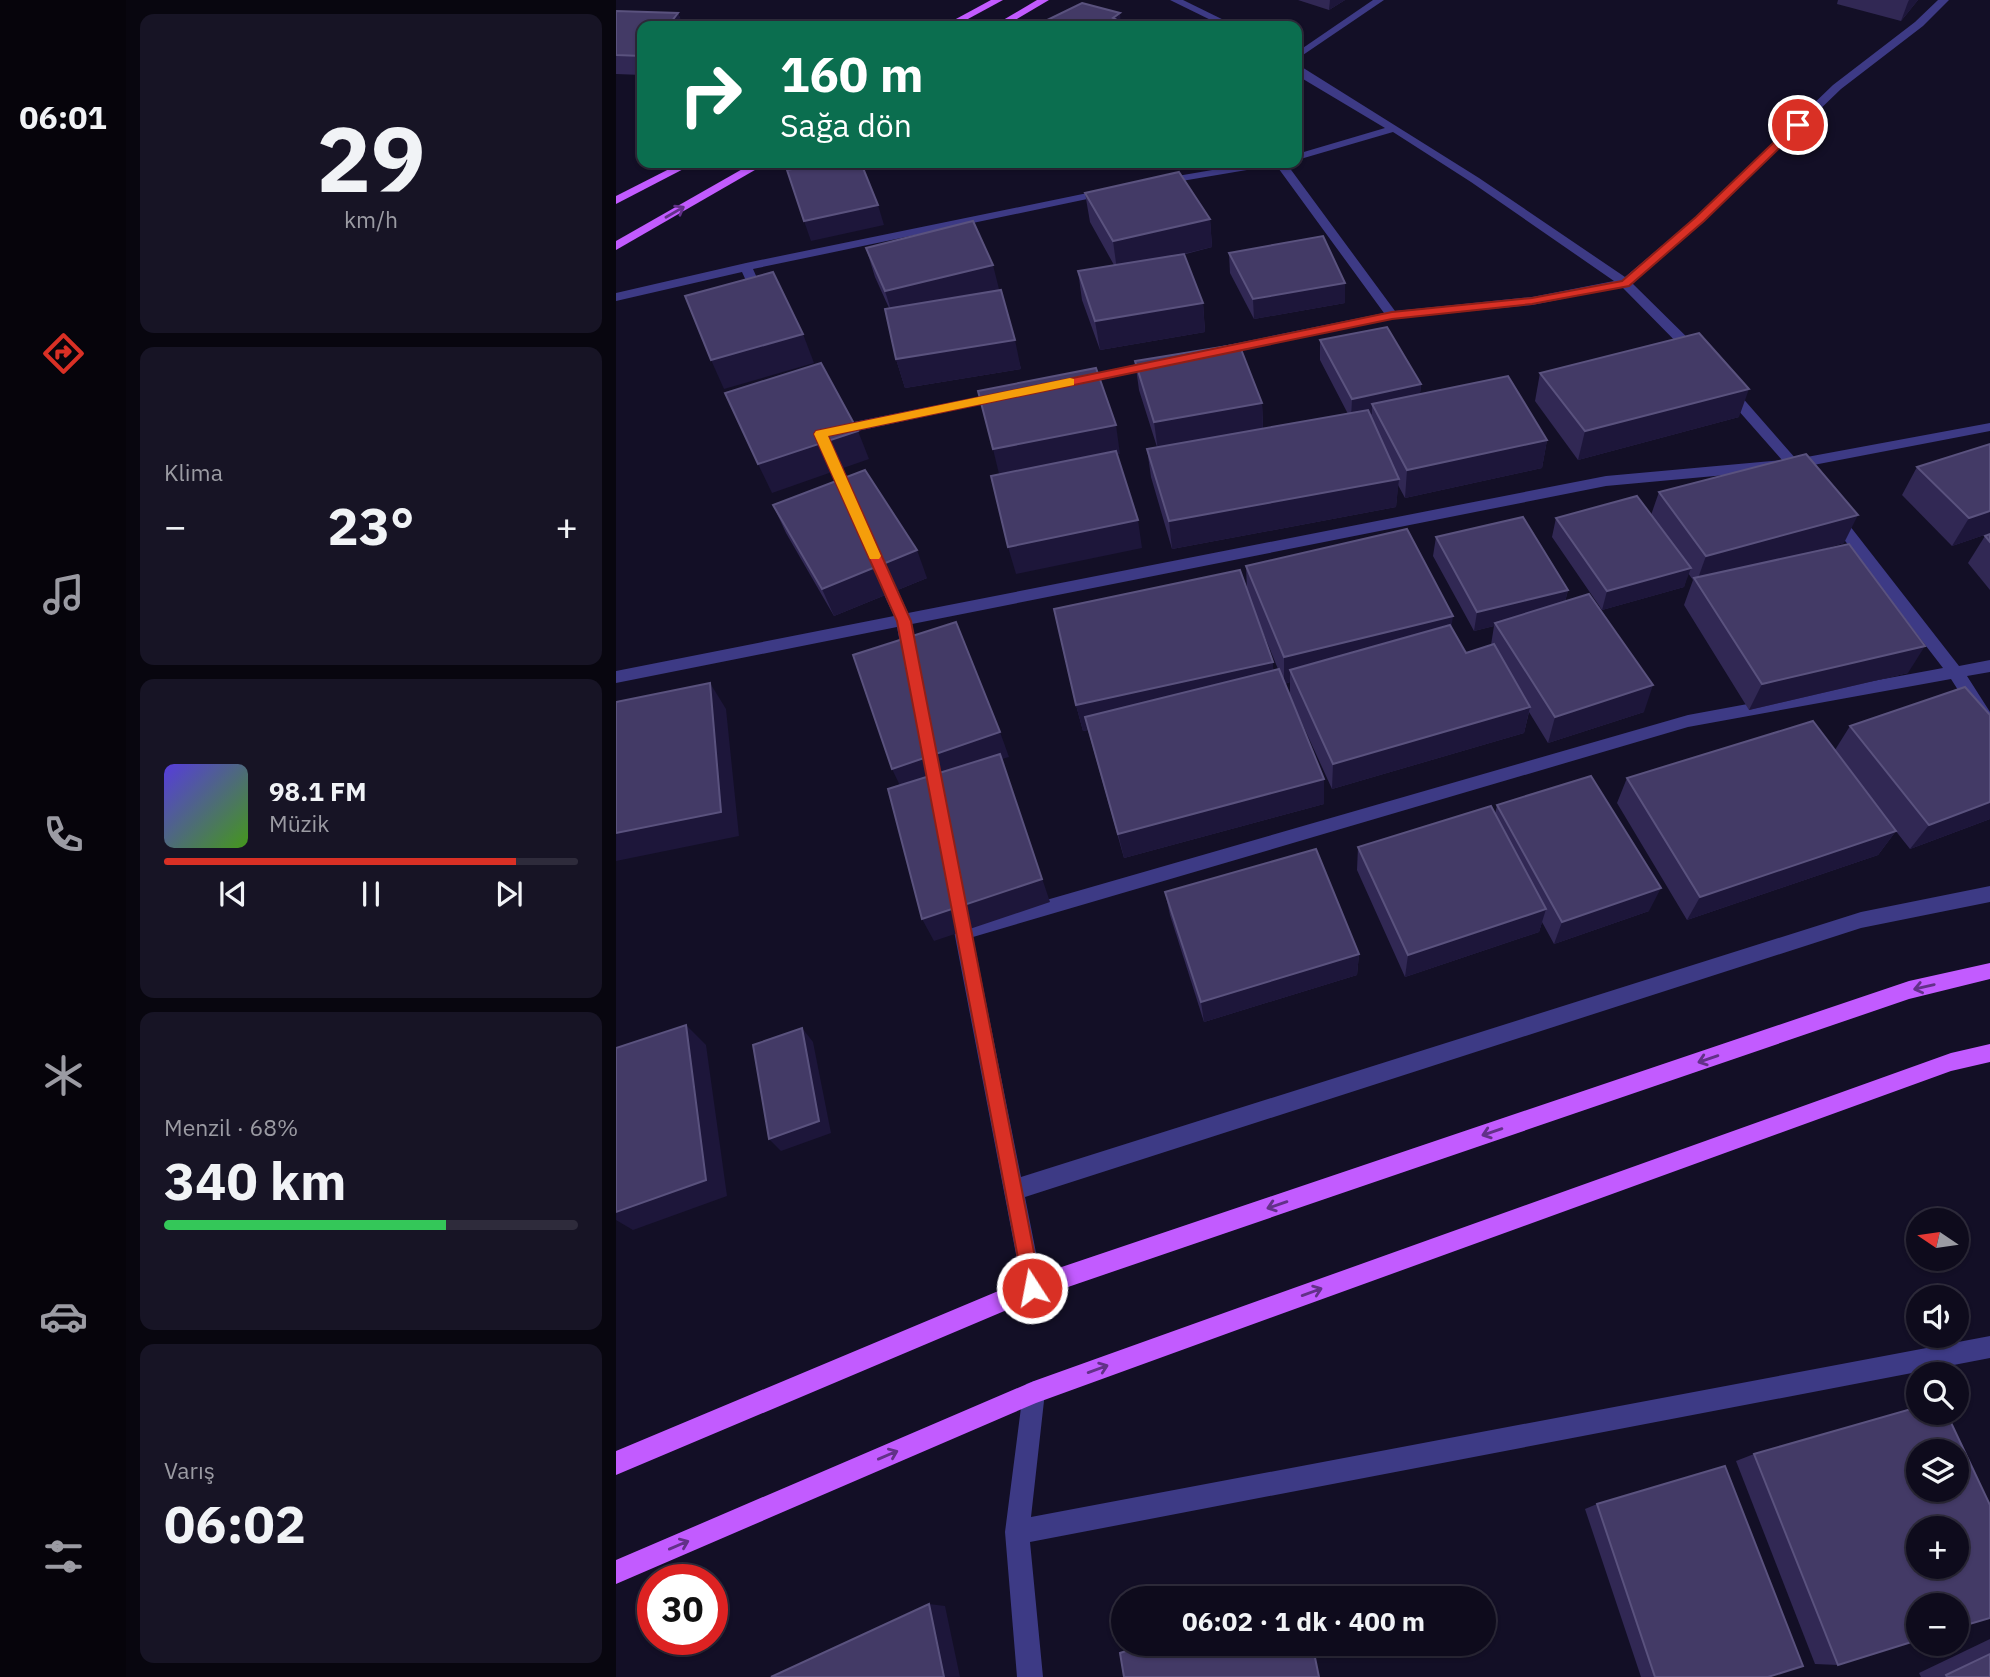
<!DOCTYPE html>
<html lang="tr">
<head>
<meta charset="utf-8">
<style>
	body { margin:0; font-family:"IBM Plex Sans",sans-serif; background:#171425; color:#f1f3f6; height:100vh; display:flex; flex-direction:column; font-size:26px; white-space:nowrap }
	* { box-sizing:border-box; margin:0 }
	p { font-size:23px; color:#9b9ba3 }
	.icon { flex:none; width:38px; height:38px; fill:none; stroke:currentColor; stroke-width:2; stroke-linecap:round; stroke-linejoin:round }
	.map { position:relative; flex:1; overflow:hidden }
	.panel { display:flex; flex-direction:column; gap:14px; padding:14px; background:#08060f; width:490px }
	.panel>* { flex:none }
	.banner { position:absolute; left:21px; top:21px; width:665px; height:147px; border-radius:14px; box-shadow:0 2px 5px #0004,0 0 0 2px #2e2b3b; background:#0b6e4f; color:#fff; overflow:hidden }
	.needle { width:46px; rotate:283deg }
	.fabs { position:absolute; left:1290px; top:1208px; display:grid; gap:14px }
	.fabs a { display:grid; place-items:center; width:63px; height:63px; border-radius:50%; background:#0e0b1c; box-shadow:0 2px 5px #0004,0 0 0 2px #2e2b3b; font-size:35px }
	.speed { position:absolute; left:21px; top:1564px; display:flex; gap:14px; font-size:35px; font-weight:700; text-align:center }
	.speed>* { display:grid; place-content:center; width:91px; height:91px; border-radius:50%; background:#0e0b1c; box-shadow:0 2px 5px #0004,0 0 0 2px #2e2b3b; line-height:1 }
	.speed .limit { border:10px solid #d22; background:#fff; color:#111 }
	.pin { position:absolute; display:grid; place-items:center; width:60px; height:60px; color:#fff; margin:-30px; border:4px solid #fff; border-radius:50%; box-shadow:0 2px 7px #0007 }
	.me { position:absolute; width:77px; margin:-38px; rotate:349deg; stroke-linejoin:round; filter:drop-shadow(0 0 5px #0008) }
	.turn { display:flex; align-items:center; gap:24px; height:147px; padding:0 28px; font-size:32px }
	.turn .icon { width:91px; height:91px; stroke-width:2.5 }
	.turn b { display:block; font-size:49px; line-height:60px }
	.big { font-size:52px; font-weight:700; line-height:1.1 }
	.panel .widget { flex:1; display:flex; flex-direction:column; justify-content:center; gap:10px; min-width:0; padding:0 24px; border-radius:14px; background:#171425 }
	.panel .dial { align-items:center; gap:0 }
	.dial b { font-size:91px; line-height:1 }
	.song { display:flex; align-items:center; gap:21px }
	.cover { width:84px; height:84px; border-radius:10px; background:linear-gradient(135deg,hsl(250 70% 55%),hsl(100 70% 35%)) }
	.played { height:7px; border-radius:4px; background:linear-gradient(90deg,#d93025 85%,#2e2b3b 85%) }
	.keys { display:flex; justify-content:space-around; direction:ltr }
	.heat { display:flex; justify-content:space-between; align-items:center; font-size:38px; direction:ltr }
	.charge { height:10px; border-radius:5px; background:linear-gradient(90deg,#34c759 68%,#2e2b3b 0) }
	.trip { position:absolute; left:495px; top:1586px; width:385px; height:70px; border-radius:35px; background:#0e0b1c; box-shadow:0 2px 5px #0004,0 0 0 2px #2e2b3b; font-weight:700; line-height:70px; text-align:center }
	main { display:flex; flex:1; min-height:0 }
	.tabs { display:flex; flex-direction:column; width:126px; justify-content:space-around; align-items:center; background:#06040b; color:#9b9ba3 }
	.tabs .icon { width:49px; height:49px }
	.tabs .active { color:#d93025 }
	.tabs b { font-size:32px; color:#f1f3f6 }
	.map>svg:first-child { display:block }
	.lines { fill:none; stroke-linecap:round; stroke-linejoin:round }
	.minor { fill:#3d3a85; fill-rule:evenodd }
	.major { fill:#c25bff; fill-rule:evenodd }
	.wall { fill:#312854; fill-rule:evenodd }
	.shaded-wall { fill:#1d163a }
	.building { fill:#433a66; stroke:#5a527e; stroke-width:2; fill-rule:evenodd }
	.oneway { stroke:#623188 }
	.route { fill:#d93025; stroke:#8d1f18; stroke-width:2 }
	.slow { fill:#f59e0b }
</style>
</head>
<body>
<main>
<nav class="tabs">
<b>06:01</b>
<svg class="icon active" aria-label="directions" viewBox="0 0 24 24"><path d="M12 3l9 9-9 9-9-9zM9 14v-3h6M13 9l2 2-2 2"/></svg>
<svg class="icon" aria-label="music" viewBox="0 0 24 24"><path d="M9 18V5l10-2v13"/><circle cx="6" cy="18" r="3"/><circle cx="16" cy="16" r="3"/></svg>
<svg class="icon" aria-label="phone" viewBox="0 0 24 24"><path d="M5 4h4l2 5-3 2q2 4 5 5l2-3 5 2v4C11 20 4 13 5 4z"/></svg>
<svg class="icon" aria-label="climate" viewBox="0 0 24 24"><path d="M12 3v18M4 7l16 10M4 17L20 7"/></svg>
<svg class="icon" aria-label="car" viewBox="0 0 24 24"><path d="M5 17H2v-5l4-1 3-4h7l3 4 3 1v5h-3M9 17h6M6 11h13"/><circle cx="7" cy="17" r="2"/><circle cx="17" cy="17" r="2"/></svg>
<svg class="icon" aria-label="filters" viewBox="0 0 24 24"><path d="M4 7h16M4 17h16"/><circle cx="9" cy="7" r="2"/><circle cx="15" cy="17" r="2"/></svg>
</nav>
<section class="panel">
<div class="widget dial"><b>29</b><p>km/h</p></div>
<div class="widget"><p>Klima</p>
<div class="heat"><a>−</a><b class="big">23°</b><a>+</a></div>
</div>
<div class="widget">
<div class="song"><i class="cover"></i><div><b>98.1 FM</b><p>Müzik</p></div></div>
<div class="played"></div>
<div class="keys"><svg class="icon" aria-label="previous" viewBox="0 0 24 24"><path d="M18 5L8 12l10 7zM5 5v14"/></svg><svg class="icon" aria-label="pause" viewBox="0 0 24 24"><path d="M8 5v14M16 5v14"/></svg><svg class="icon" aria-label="next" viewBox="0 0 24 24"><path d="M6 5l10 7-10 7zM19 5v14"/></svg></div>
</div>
<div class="widget"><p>Menzil · 68%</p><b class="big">340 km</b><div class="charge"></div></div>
<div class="widget"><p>Varış</p><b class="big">06:02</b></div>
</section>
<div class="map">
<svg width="1374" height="1677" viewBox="0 0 1374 1677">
	<rect width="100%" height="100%" fill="#130f26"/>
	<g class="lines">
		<g class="minor">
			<path d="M554 0H567L620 26H607Z"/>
			<path d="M757 0H768L681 59V52Z"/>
			<path d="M1322 0H1333L1307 26 1225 89 1088 221 1016 283 1085 351V357H1075L1006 287 916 305 776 319 602 355 596 351 602 347 768 313 660 165 542 185 538 184V180L637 163H670L779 311 916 297 998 281 855 182 777 132 681 160V154L769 128 687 79 681 73V64L863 178 1009 277 1080 217 1217 85 1299 22Z"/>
			<path d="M491 189 495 190V194L137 269 150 298 144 302 138 298 126 272 0 301V293L130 263Z"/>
			<path d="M544 359 551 363 549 366 462 385 455 381 462 377Z"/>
			<path d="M1112 386 1117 387 1180 459 1374 423V431L1187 467 1191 472 1184 477 1174 469 990 486 296 624 303 659 295 665 287 659 281 627 0 683V671L278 616 258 573 266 568 274 573 292 613 990 476 1166 460 1107 393 1105 390Z"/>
			<path d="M386 392 391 393V399L218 436 211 431 218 426Z"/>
			<path d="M211 443 218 448 241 500 239 503 234 505 227 500 204 448Z"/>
			<path d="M1218 511 1223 512 1343 666 1374 660V672L1351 676 1374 712V732L1368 731 1335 679 1072 727 357 937 405 1177 1245 912 1374 886V902L1245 928 409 1197 427 1288 424 1296 416 1299 408 1296 334 910 337 904 343 902 349 904 354 922 1072 715 1327 668 1213 520 1211 516Z"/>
			<path d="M1374 1336V1358L414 1542 427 1677H401L389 1532 407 1392 410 1384 418 1381 426 1384 429 1392 415 1517Z"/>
		</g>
		<g class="major">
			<path d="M375 0H387L339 26H327Z"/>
			<path d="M421 0H433L389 26H377Z"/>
			<path d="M65 163H79L0 204V196Z"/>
			<path d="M137 163H151L0 250V241Z"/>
			<path d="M1374 963V979L1293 999 417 1299 0 1475V1451L416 1277 1293 981Z"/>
			<path d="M1374 1044V1062L1335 1071 420 1403 0 1584V1560L418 1381 1335 1053Z"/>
		</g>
	</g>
	<g class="wall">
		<path d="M682 0H729L713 10Z"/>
		<path d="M1222 0H1302L1285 21 1221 4Z"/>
		<path d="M0 11 62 13 67 26H26V75L0 74Z"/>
		<path d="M469 193 594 219 596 247 566 255 587 303 589 332 484 350 466 300 462 271 498 265 474 222Z"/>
		<path d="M250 248 383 291 405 369 289 388 280 359 273 308 259 277Z"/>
		<path d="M613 253 729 283V303L638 319 614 273Z"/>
		<path d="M704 340 805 384 804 394 931 440 926 468 789 498 782 485 780 507 556 549 535 477 531 449 541 447 523 390 519 361 646 403 647 429 732 414 704 360Z"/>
		<path d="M924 373 1123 417 962 460 919 401Z"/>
		<path d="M1301 467 1374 533 1336 546 1286 495Z"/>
		<path d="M1043 492 1228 543 1188 554 1292 673 1133 710 1068 605 1077 580 1072 573 1068 587 986 610 936 537 940 518 1035 515Z"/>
		<path d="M157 505 311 578 218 616 170 533Z"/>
		<path d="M1374 534V590L1352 563 1369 536Z"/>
		<path d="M820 537 952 590 949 602 1028 712 932 743 913 712 908 733 716 789 680 710 708 779V804L508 858 472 730 467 731 460 705 631 591 630 566 835 626 850 653 875 645 878 626 858 631 817 556ZM637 608 662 669 657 670V662ZM674 682V695L669 684Z"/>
		<path d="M1234 726 1374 819 1294 849 1260 806 1280 831 1262 855 1071 920 1001 803 1011 778 1219 750Z"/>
		<path d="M881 805 1033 911 938 944 926 922 923 932 789 977 741 870 742 847 879 814Z"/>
		<path d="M549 892 743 954 741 975 588 1022 554 915Z"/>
		<path d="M1138 1454 1222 1665 1199 1664 1120 1461Z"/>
		<path d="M981 1504 1152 1677H1025L969 1509Z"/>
		<path d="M1374 1639V1677H1305L1303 1673Z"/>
	</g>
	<g class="shaded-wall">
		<path d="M714 0H729L713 10Z"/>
		<path d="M1293 0H1302L1285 21 1292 2Z"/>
		<path d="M62 13 67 26H52Z"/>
		<path d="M504 13 505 26 497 18Z"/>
		<path d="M262 205 268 225 195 241 188 221Z"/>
		<path d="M594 219 596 247 501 270 497 241Z"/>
		<path d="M377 265 384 293 278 320 269 291Z"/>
		<path d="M729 283V303L638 319 637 299Z"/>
		<path d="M587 303 589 332 484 350 479 321Z"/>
		<path d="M187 334 198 363 108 389 95 360Z"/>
		<path d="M399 340 405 369 289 388 280 359Z"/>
		<path d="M805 384 803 404H756V414L735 419 736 399Z"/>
		<path d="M1133 389 1123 417 962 460 969 431Z"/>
		<path d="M646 403 647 432 542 451 538 422Z"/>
		<path d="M500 425 504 454 384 478 377 449Z"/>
		<path d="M242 431 253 459 156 493 142 464Z"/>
		<path d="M931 440 926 468 789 498 791 470Z"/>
		<path d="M783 479 780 507 556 549 553 521Z"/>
		<path d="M1374 511V533L1336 546 1353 518Z"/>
		<path d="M1242 515 1228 543 1082 583 1081 581 1090 556Z"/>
		<path d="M522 520 526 548 400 574 392 547Z"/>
		<path d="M301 550 311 578 218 616 206 589Z"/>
		<path d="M1075 568 1068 587 986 610 991 591Z"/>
		<path d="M952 590 947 609 879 623 878 626 858 631 861 612Z"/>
		<path d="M837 616 833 643 674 670V682L668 684V657Z"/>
		<path d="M1309 646 1292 673 1133 710 1146 684Z"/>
		<path d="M657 662 658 689 469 717 472 730 467 731 460 705Z"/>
		<path d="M94 683 110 709 123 836 0 861V833Z"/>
		<path d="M1037 685 1028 712 932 743 939 717Z"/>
		<path d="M914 707 908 733 716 789 717 764Z"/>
		<path d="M384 732 393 757 386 759 434 902 318 941 306 919 288 794 276 769Z"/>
		<path d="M708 779V804L508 858 502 834Z"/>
		<path d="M1374 802V819L1294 849 1313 825Z"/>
		<path d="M1280 831 1262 855 1071 920 1084 897Z"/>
		<path d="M1045 888 1033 911 938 944 946 922Z"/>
		<path d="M930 909 923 932 789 977 792 955Z"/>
		<path d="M743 954 741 975 588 1022 585 1002Z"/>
		<path d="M70 1025 90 1045 111 1196 17 1230 0 1220V1212Z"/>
		<path d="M186 1028 197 1042 215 1133 165 1151 153 1139Z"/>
		<path d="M313 1604 329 1606 344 1677H328Z"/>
	</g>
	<g class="building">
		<path d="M466 3 504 13 497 18 512 26H419Z"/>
		<path d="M0 11 62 13 52 26H26V56L0 55Z"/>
		<path d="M206 163H245L262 205 188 221 171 170Z"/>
		<path d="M563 172 594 219 497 241 469 193Z"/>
		<path d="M357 221 377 265 269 291 250 248Z"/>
		<path d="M707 236 729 283 637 299 613 253Z"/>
		<path d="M568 254 587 303 479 321 462 271Z"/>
		<path d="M157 272 187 334 95 360 69 296Z"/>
		<path d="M385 290 399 340 280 359 269 309Z"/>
		<path d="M771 327 805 384 736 399 704 340Z"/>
		<path d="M1083 333 1133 389 969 431 924 373Z"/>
		<path d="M623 344 646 403 538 422 519 361Z"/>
		<path d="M205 363 242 431 142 464 109 393Z"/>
		<path d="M480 368 500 425 377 449 362 391Z"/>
		<path d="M892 376 931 440 791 470 756 404Z"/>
		<path d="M752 410 783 479 553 521 531 449Z"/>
		<path d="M1374 444V511L1353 518 1301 467Z"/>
		<path d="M500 451 522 520 392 547 375 476Z"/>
		<path d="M1190 454 1242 515 1090 556 1043 492Z"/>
		<path d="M249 470 301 550 206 589 157 505Z"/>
		<path d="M1021 496 1075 568 991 591 940 518Z"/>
		<path d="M907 517 952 590 861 612 820 537Z"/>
		<path d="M791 529 837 616 668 657 630 566Z"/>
		<path d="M1374 534V542L1369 536Z"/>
		<path d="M1233 544 1309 646 1146 684 1078 578Z"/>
		<path d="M624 570 657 662 460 705 438 609Z"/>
		<path d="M973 594 1037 685 939 717 879 623Z"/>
		<path d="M340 622 384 732 276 769 237 655Z"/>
		<path d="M834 625 850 653 878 644 914 707 717 764 674 670Z"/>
		<path d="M663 669 708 779 502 834 469 717Z"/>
		<path d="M94 683 105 812 0 833V702Z"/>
		<path d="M1349 687 1374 715V802L1313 825 1234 726Z"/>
		<path d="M1197 721 1280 831 1084 897 1011 778Z"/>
		<path d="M384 754 426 879 306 919 272 789Z"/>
		<path d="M975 776 1045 888 946 922 881 805Z"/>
		<path d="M875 806 930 909 792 955 742 847Z"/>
		<path d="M700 849 743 954 585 1002 549 892Z"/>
		<path d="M70 1025 90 1180 0 1212V1048Z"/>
		<path d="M186 1028 203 1121 153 1139 137 1045Z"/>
		<path d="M1302 1407V1412H1330L1374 1505V1618L1340 1628V1605H1302V1640L1222 1665 1138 1454ZM1302 1451H1340V1489H1302ZM1302 1528H1340V1566H1302Z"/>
		<path d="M1109 1466 1187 1666 1152 1677H1039L981 1504Z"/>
		<path d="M313 1604 328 1677H155Z"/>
		<path d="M534 1643H696L703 1677H508L504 1653Z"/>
		<path d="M1374 1654V1677H1331L1330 1675Z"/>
	</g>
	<defs><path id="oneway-shaft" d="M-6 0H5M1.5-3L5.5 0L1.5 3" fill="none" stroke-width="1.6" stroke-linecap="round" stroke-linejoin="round" transform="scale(1.75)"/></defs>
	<g class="oneway">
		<use href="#oneway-shaft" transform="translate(59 212) rotate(-30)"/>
		<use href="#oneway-shaft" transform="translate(1308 987) rotate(167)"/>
		<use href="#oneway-shaft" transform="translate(1092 1059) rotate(161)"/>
		<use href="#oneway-shaft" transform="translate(876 1132) rotate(161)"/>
		<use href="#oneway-shaft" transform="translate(661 1205) rotate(161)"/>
		<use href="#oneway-shaft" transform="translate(696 1292) rotate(-20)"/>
		<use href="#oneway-shaft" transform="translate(482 1369) rotate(-20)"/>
		<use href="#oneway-shaft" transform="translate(272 1455) rotate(-23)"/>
		<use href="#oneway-shaft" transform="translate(63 1545) rotate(-23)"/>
	</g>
	<path class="route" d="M1178 123 1187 125 1088 221 1013 286 916 304 776 319 212 436 295 621 425 1288 423 1295 416 1298 409 1295 281 621 198 434 200 431 776 312 916 298 1006 281 1080 217Z"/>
	<path class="slow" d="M454 378 458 379V385L212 436 265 556 263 559H254L198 434 200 431Z"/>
</svg>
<div class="fabs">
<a><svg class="needle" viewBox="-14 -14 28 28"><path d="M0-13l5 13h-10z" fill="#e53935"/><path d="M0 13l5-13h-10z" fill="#9b9ba3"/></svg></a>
<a><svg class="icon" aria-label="sound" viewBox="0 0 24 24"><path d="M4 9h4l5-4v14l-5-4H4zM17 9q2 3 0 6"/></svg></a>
<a><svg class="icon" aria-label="search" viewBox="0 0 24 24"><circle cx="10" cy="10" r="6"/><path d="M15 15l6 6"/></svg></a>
<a><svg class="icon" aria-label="layers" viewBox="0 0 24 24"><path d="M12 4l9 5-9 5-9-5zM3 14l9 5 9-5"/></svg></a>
<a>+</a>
<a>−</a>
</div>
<div class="speed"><div class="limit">30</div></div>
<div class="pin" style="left:1182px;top:125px;background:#d93025"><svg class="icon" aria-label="arrive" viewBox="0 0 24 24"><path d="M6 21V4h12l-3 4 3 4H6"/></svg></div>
<svg class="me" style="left:416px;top:1288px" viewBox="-20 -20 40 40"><circle r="17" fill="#d93025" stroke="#fff" stroke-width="3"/><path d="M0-11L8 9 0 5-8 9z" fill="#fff"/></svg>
<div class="trip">06:02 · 1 dk · 400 m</div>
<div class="banner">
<div class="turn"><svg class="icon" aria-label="right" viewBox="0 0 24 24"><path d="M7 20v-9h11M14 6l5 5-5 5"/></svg><div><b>160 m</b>Sağa dön</div></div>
</div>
</div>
</main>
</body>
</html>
